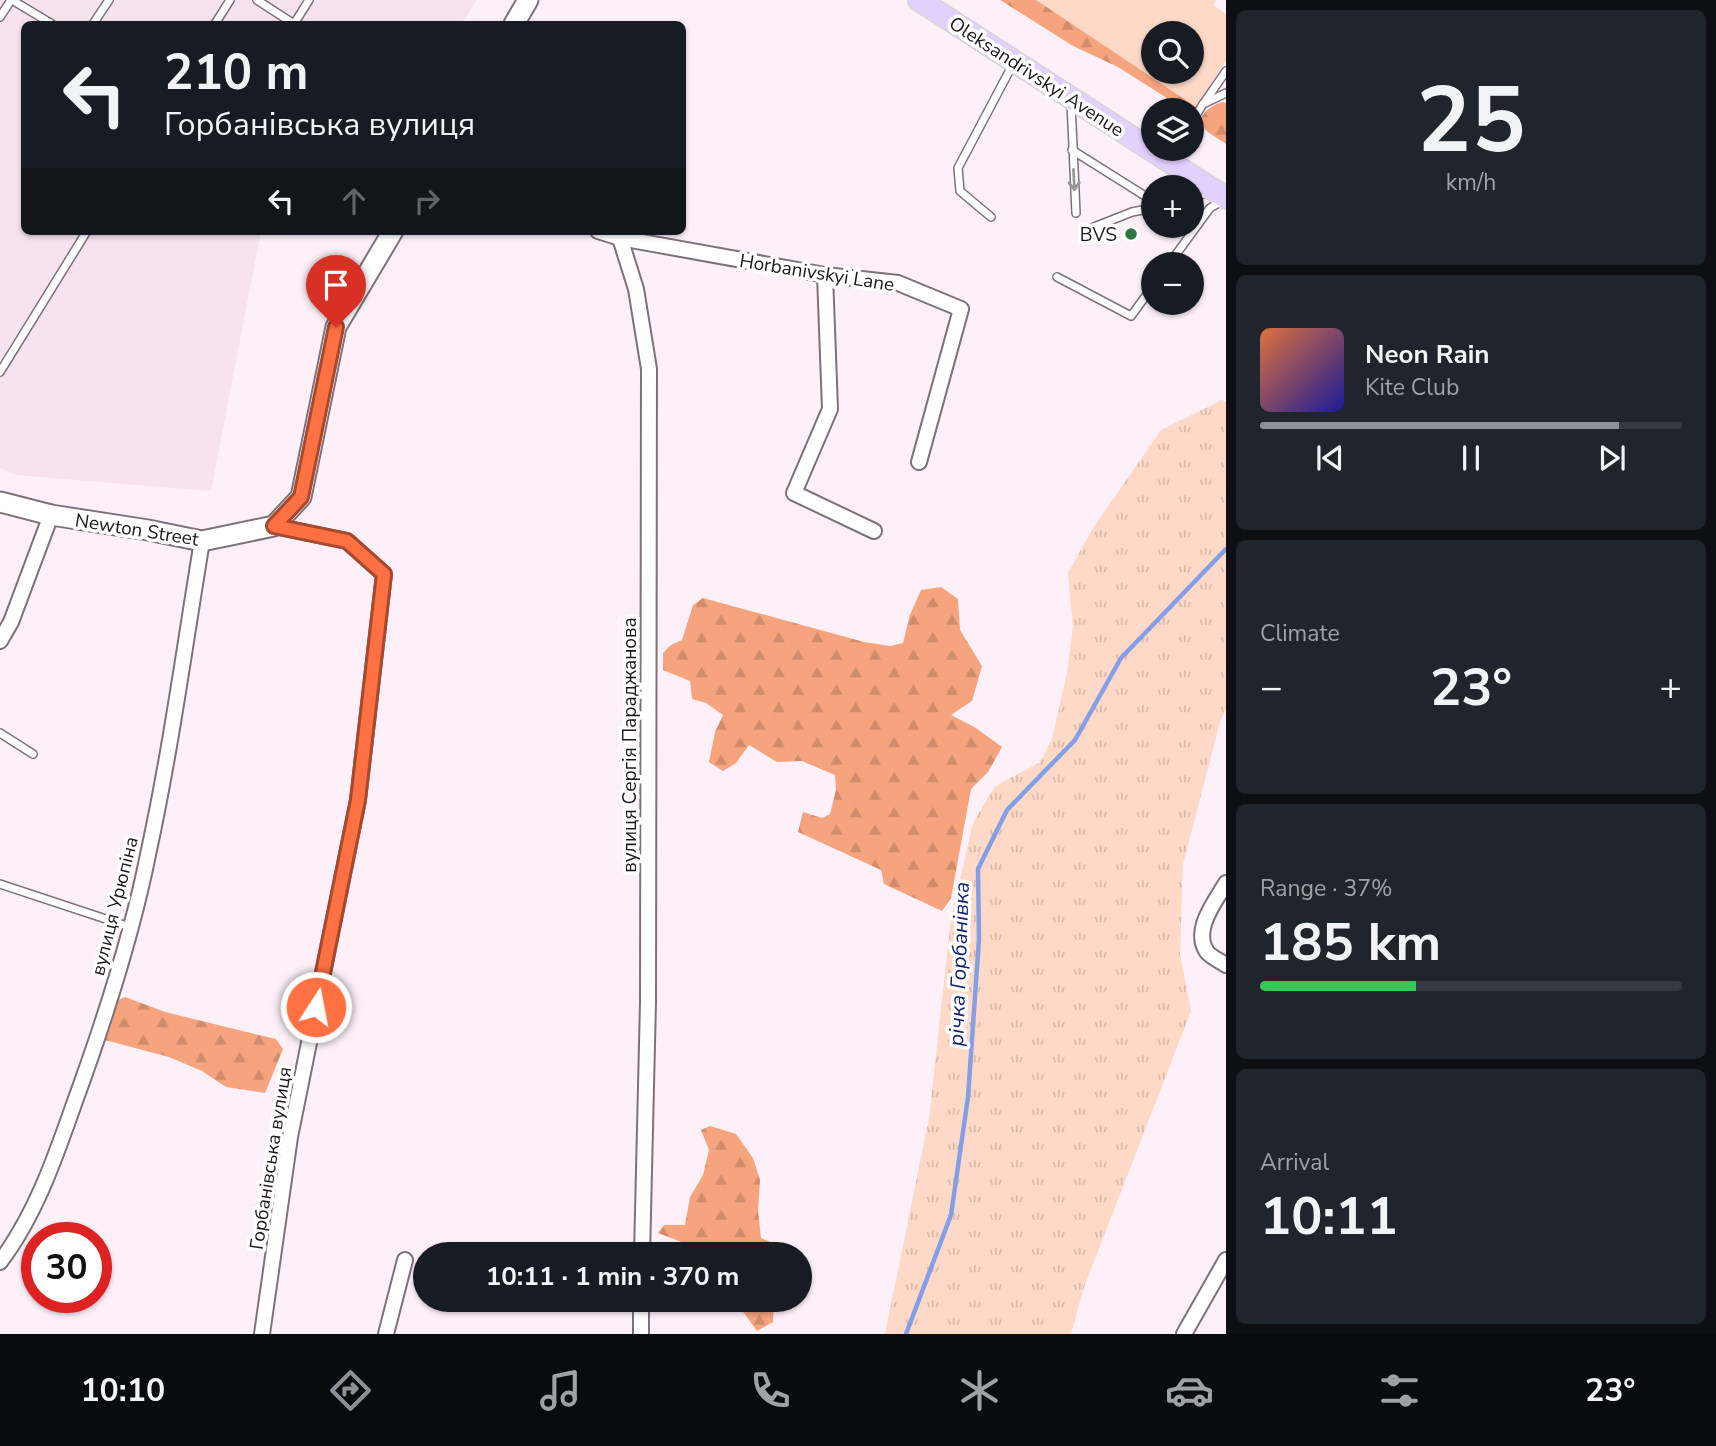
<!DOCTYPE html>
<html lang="en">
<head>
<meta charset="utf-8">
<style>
	body { margin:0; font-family:"Nunito Sans",sans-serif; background:#20242c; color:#f1f3f6; height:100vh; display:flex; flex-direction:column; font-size:26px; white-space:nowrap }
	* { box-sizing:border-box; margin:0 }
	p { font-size:23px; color:#9ea1a6 }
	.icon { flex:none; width:38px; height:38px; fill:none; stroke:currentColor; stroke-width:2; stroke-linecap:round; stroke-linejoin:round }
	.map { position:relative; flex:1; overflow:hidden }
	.details { display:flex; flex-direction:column; gap:10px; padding:10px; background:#0d0f14; width:490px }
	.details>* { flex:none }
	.banner { position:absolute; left:21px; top:21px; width:665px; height:214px; border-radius:10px; box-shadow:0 2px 5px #0004; background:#171b24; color:#f1f3f6; overflow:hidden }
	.controls { position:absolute; left:1141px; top:21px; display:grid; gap:14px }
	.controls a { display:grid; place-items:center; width:63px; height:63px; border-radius:50%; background:#171b24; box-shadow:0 2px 5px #0004; font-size:35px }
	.speed { position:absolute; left:21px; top:1222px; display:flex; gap:14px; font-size:35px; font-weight:700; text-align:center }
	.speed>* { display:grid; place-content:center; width:91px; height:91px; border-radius:50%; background:#171b24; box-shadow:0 2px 5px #0004; line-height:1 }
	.speed .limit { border:10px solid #d22; background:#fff; color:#111 }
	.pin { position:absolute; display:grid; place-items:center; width:60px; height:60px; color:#fff; margin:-72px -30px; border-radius:50% 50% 50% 0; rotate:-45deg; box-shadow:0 0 7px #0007 }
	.pin .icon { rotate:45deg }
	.me { position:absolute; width:77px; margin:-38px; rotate:11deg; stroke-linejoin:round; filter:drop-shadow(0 0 5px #0008) }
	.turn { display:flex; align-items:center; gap:24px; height:147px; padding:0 28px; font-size:32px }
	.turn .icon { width:91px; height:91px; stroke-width:2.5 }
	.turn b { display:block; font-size:49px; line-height:60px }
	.lanes { display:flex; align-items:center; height:66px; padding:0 28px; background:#0003; justify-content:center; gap:35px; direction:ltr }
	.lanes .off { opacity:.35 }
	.big { font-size:52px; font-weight:700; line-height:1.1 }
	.details .widget { flex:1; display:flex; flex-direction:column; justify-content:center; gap:10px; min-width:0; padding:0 24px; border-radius:10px; background:#20242c }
	.details .dial { align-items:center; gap:0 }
	.dial b { font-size:91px; line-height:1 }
	.song { display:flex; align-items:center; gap:21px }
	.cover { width:84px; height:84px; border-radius:10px; background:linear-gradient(135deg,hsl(20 70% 55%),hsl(240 70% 35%)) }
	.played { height:7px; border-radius:4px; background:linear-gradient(90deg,#8c9099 85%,#363941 85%) }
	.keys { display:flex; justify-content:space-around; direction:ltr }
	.heat { display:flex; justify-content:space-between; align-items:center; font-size:38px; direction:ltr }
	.charge { height:10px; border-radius:5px; background:linear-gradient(90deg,#34c759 37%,#363941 0) }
	.trip { position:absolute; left:413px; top:1242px; width:399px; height:70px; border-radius:35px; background:#171b24; box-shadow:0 2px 5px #0004; font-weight:700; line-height:70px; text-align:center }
	.dock { display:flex; height:112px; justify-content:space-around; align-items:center; background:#090b0e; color:#9ea1a6 }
	.dock .icon { width:49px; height:49px }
	.dock .current { color:#8c9099 }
	.dock b { font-size:32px; color:#f1f3f6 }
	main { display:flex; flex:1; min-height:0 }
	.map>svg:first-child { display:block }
	.built { fill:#f7e2f0 }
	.grass { fill:url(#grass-tufts) }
	.forest { fill:url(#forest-firs) }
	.park { fill:#fed9c7; fill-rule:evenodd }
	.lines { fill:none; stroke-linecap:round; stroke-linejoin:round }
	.stream { stroke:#859fe7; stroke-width:4.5 }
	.lane-casing { stroke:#7e727a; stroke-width:10 }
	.street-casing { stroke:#7e727a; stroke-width:18 }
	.secondary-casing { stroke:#7e727a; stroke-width:23 }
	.primary-casing { stroke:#d6d5d6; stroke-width:24 }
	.lane { stroke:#fff; stroke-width:7 }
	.street { stroke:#fff; stroke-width:14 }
	.secondary { stroke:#fff; stroke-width:19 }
	.primary { stroke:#e2d0fd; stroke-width:21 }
	.oneway { stroke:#989798 }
	.route-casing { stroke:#a6492c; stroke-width:18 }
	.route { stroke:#ff7043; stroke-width:12 }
	.poi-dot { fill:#307641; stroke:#fff; stroke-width:2.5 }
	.labels { text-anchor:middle; stroke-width:7; stroke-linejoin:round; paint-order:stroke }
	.street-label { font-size:19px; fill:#1b171a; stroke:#fff }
	.poi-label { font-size:19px; fill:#1b171a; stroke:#fff; text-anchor:end }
	.water-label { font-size:21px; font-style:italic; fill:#142173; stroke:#fff }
</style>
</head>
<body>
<main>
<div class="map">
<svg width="1226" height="1334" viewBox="0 0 1226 1334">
	<defs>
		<pattern id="grass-tufts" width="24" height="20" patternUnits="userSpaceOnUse" patternTransform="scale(1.75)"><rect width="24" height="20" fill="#fed9c7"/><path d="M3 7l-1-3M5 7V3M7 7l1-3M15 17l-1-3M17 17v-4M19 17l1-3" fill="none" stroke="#d9baaa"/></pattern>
		<pattern id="forest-firs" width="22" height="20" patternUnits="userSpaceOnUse" patternTransform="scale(1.75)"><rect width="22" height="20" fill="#f5a47d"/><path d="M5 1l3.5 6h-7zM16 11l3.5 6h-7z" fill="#d18c6b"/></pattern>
	</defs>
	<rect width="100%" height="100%" fill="#fef0f9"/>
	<path class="built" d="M0 0H477L461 24H24V231H261L211 491 15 475 0 468Z"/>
	<path class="grass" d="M1222 400 1226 402V709L1220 722 1183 864 1180 954 1191 1011 1083 1290 1071 1334H885L929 1118 951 918 973 823 995 786 1039 763 1052 739 1067 673 1073 627 1068 573 1093 528 1161 430Z"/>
	<g class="forest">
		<path d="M1000 0H1088L1153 72H1192L1209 87 1192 113V110H1182L1178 105 1118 67 1073 46Z"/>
		<path d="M1223 102 1226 103V144C1220 139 1206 133 1203 126 1196 113 1215 104 1223 102Z"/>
		<path d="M941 587 958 599 960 630 982 666 972 701 951 715 976 728 1002 747 988 772 971 789 951 898 942 911 884 884 881 870 798 832 803 812 822 818 830 814 836 790 835 775 802 761 777 762 749 745 736 763 723 771 709 762 715 732 723 715 706 703 692 699 690 681 663 670V653L671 645 682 640 693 605 703 598 864 642 890 646 903 643 910 615 921 590Z"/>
		<path d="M125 997 165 1012 276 1039 283 1049 265 1093 226 1087 202 1071 169 1057 105 1040 107 1024 116 1001Z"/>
		<path d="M710 1126 736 1134 753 1158 760 1180 758 1210 761 1238 799 1253V1255H691L684 1243 658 1233 664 1225H685L690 1197 703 1175 709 1150 701 1130Z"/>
		<path d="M728 1300H774L773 1322 757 1331 736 1302Z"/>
	</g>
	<path class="park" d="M1036 0H1216L1213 5 1226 14V60L1196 107ZM1153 33H1192V72H1153Z"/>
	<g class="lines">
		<path class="stream" d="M906 1334 951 1215 968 1097 979 939 978 869 1007 810 1075 740 1121 658 1226 549"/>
		<g class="lane-casing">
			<g id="lane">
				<path d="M12 0 52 24"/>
				<path d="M257 0 294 24 309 0"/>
				<path d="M0 17 11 0"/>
				<path d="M93 24 109 0"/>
				<path d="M215 24 230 0"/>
				<path d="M1071 102 1076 213"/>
				<path d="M1204 103 1226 71"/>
				<path d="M1192 122 1203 104 1226 93"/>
				<path d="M1072 150 1153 201"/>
				<path d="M1192 197 1208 193"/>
				<path d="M991 217 960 191 958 168 1013 64"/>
				<path d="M1094 227 1132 212 1153 208"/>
				<path d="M1169 264 1210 208 1222 201"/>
				<path d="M1057 277 1131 316 1153 286"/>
				<path d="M0 372 87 231"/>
				<path d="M0 733 33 754"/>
				<path d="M0 884 130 927"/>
			</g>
		</g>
		<g class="street-casing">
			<g id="street">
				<path d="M598 231 620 238 825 275 898 283 961 309 919 462"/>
				<path d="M620 238 636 289 649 369 648 1002 642 1255"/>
				<path d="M825 275 830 409 794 493 874 531"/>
				<path d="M0 641 11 622 51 515"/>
				<path d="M1226 883C1215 902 1192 930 1207 952 1211 957 1220 961 1226 965"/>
				<path d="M0 1262C35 1216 55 1158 74 1104 104 1022 132 936 149 850 171 748 185 644 202 541"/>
				<path d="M262 1334 290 1137 358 800 384 574 347 541 274 526"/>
				<path d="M386 1334 405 1260"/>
				<path d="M641 1334V1300"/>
				<path d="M1184 1334 1226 1260"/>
			</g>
		</g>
		<g class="secondary-casing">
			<g id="secondary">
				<path d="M514 24 528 0"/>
				<path d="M0 502 51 515 148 530 202 541 274 526 301 497 336 327 393 231"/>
			</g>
		</g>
		<g class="primary-casing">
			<path id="primary" d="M919 0 1226 198"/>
		</g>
		<use href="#lane" class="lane"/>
		<use href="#street" class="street"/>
		<use href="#secondary" class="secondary"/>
		<use href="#primary" class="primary"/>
	</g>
	<defs><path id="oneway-shaft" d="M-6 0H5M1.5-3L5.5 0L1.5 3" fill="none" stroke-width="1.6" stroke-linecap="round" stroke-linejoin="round" transform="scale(1.75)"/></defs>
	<use class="oneway" href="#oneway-shaft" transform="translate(1074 180) rotate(87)"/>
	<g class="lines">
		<g class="route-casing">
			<path id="route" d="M316 1007 358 800 384 574 347 541 274 526 301 497 336 327"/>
		</g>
		<use href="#route" class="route"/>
	</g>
	<circle class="poi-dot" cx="1131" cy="234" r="7"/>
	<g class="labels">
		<g class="street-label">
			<text transform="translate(1037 76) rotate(33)" y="7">Oleksandrivskyi Avenue</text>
			<text transform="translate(817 272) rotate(9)" y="7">Horbanivskyi Lane</text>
			<text transform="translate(137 529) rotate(9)" y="7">Newton Street</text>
			<text transform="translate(629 745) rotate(-90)" y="7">вулиця Сергія Параджанова</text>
			<text transform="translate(114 906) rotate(-76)" y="7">вулиця Урюпіна</text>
			<text transform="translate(270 1158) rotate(-81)" y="7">Горбанівська вулиця</text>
		</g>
		<g class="poi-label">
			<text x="1117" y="241">BVS</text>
		</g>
		<g class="water-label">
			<text transform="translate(959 964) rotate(-88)" y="7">річка Горбанівка</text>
		</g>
	</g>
</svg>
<div class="controls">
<a><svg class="icon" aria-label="search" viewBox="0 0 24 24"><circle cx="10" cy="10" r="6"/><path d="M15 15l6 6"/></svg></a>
<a><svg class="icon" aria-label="layers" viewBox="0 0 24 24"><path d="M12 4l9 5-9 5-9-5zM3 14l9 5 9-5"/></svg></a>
<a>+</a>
<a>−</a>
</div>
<div class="speed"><div class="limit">30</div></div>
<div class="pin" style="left:336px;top:327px;background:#d93025"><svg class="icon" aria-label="arrive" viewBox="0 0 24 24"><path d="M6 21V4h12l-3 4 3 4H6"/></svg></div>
<svg class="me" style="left:316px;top:1007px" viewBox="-20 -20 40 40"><circle r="17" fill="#ff7043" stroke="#fff" stroke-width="3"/><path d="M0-11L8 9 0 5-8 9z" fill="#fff"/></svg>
<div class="trip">10:11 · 1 min · 370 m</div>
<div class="banner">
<div class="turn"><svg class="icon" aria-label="left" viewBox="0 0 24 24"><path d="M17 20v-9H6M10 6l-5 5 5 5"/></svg><div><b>210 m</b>Горбанівська вулиця</div></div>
<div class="lanes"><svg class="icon" aria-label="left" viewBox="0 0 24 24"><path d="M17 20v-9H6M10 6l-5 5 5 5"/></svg><svg class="icon off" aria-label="ahead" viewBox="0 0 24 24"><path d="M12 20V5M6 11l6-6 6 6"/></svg><svg class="icon off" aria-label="right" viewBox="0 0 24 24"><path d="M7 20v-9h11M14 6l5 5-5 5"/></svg></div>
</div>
</div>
<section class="details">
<div class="widget dial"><b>25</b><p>km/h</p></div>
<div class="widget">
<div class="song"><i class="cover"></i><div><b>Neon Rain</b><p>Kite Club</p></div></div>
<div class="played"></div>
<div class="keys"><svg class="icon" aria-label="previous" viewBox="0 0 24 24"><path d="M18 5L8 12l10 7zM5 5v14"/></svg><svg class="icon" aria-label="pause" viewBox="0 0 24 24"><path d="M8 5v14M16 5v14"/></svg><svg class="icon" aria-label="next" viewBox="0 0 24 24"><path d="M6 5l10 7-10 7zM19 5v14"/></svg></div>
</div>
<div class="widget"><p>Climate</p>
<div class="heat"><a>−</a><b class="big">23°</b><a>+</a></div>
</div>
<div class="widget"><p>Range · 37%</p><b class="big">185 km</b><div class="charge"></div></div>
<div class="widget"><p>Arrival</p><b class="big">10:11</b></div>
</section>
</main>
<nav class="dock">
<b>10:10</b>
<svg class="icon current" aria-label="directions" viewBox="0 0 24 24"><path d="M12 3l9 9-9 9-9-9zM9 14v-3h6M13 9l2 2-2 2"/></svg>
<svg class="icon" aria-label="music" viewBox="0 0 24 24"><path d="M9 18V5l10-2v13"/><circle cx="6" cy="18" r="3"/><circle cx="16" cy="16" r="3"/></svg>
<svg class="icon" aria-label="phone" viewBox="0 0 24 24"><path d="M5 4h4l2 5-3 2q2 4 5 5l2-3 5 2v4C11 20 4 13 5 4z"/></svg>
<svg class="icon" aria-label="climate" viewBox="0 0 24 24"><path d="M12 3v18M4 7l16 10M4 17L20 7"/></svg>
<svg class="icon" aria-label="car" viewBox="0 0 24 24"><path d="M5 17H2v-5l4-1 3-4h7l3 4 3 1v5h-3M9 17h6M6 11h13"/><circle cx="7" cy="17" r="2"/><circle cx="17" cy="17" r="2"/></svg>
<svg class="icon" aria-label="filters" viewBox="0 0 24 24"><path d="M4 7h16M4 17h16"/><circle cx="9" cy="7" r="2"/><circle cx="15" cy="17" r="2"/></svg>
<b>23°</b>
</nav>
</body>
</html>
